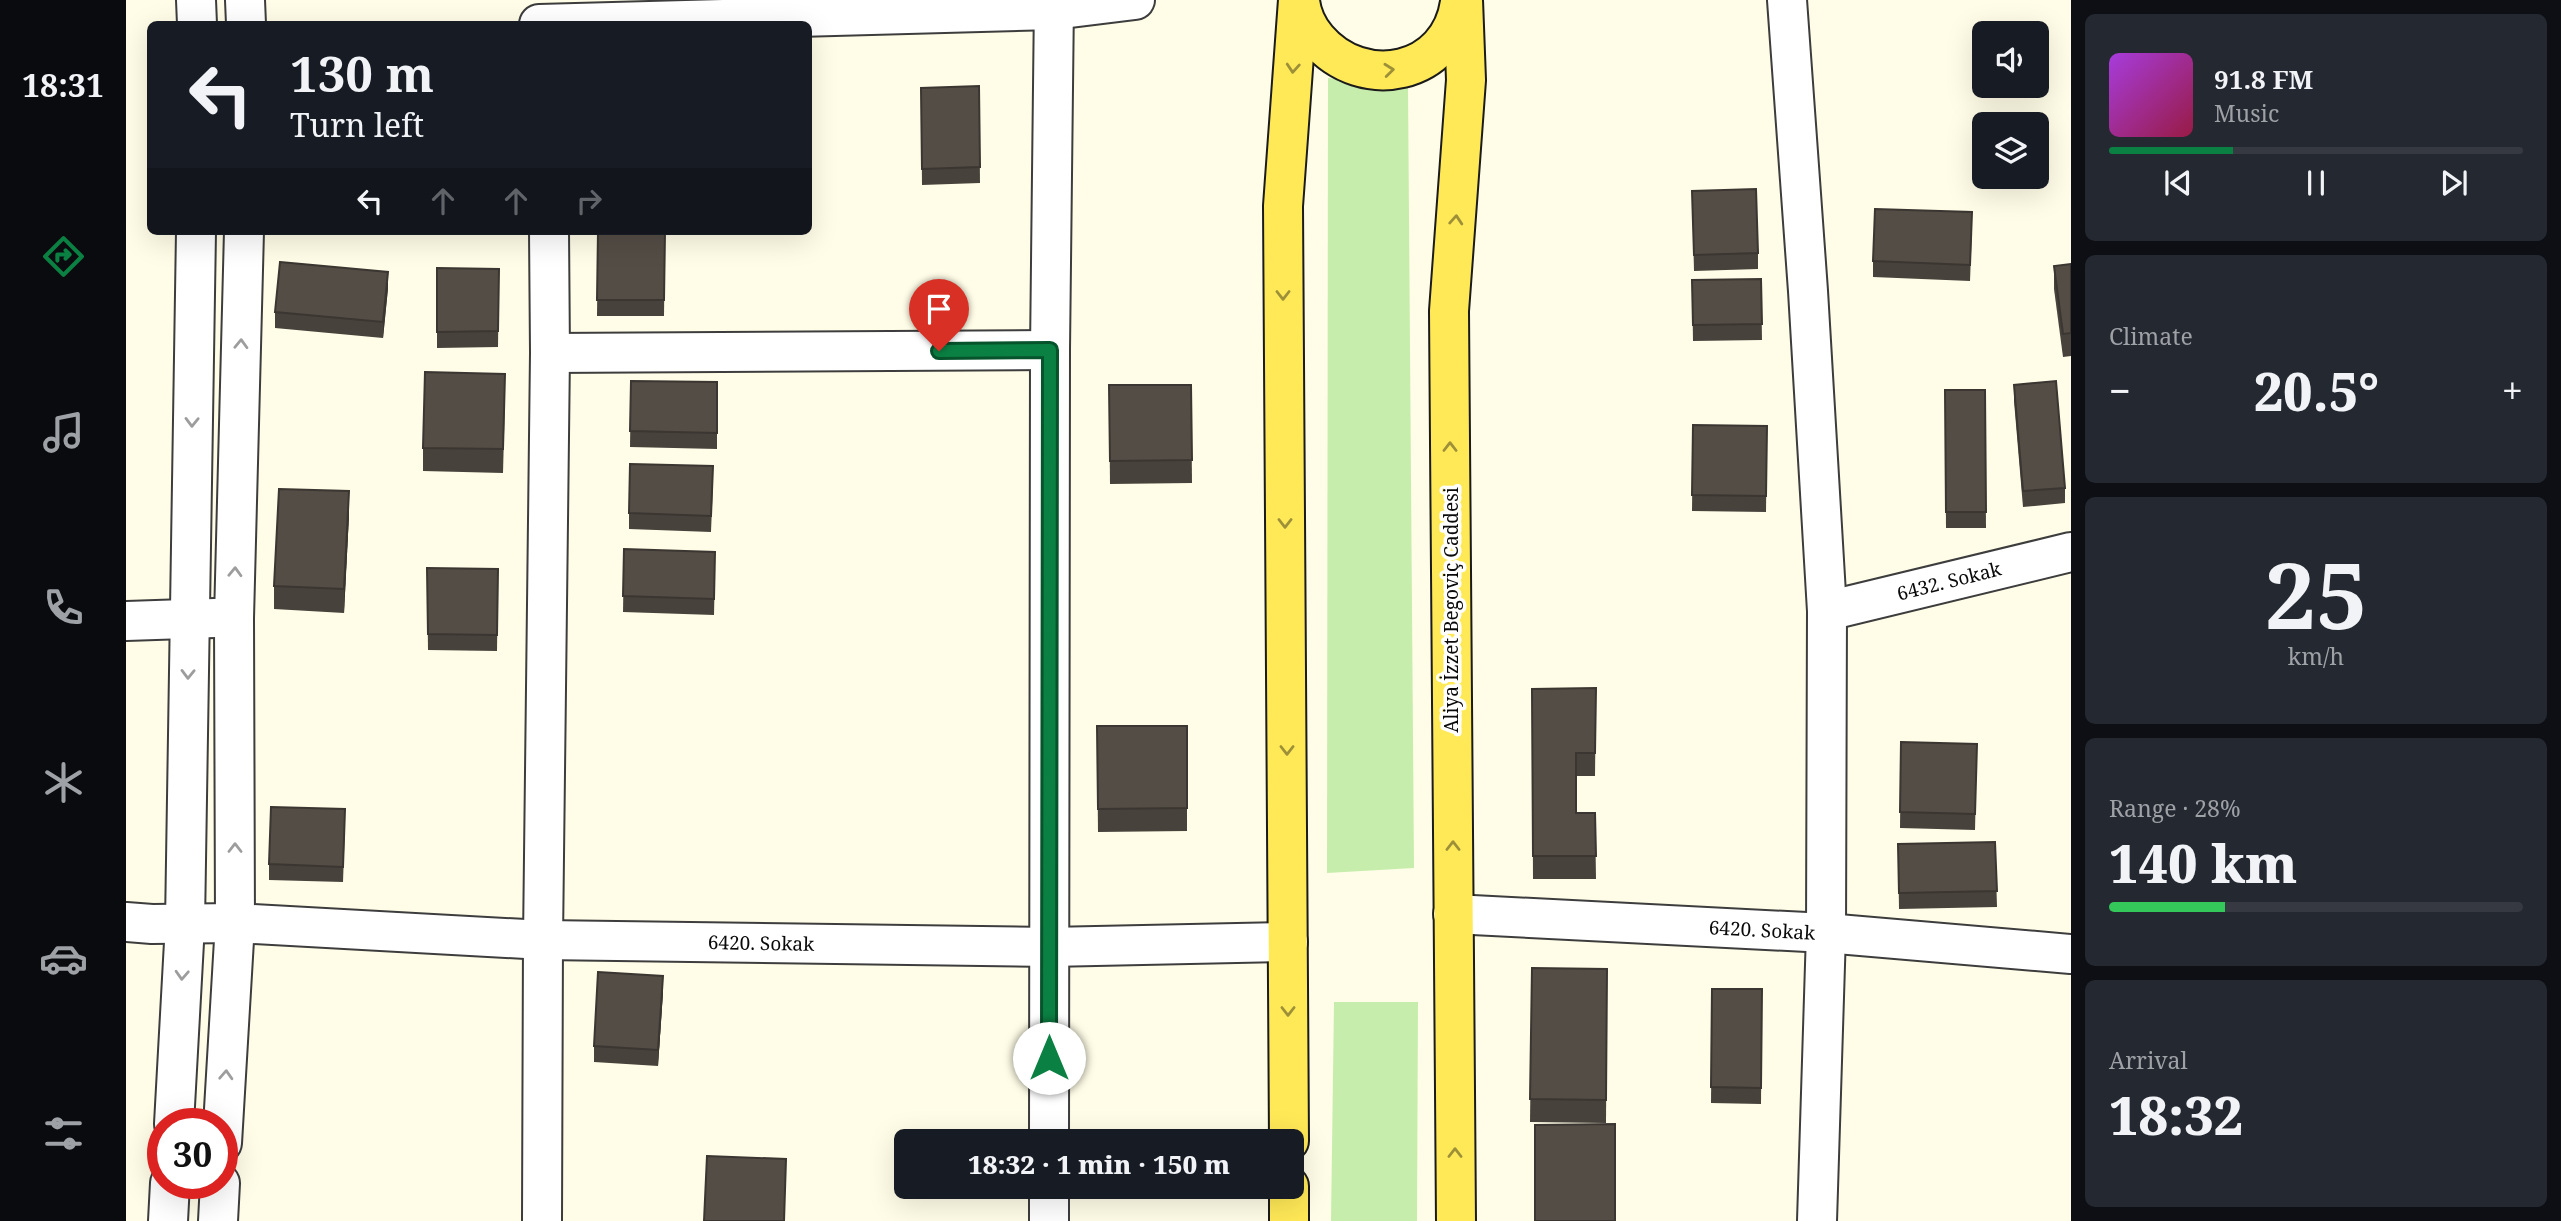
<!DOCTYPE html>
<html lang="en">
<head>
<meta charset="utf-8">
<style>
	body { margin:0; font-family:"Noto Serif",serif; background:#242831; color:#f1f3f6; height:100vh; display:flex; flex-direction:column; font-size:26px; white-space:nowrap }
	* { box-sizing:border-box; margin:0 }
	p { font-size:23px; color:#9ea1a6 }
	.icon { flex:none; width:38px; height:38px; fill:none; stroke:currentColor; stroke-width:2; stroke-linecap:round; stroke-linejoin:round }
	.map { position:relative; flex:1; overflow:hidden }
	.side { display:flex; flex-direction:column; gap:14px; padding:14px; background:#0d0f14; width:490px }
	.side>* { flex:none }
	.top-card { position:absolute; left:21px; top:21px; width:665px; height:214px; border-radius:10px; box-shadow:0 7px 28px #0002; background:#171b24; color:#f1f3f6; overflow:hidden }
	.buttons { position:absolute; left:1846px; top:21px; display:grid; gap:14px }
	.buttons a { display:grid; place-items:center; width:77px; height:77px; border-radius:10px; background:#171b24; box-shadow:0 7px 28px #0002; font-size:35px }
	.speed { position:absolute; left:21px; top:1108px; display:flex; gap:14px; font-size:35px; font-weight:700; text-align:center }
	.speed>* { display:grid; place-content:center; width:91px; height:91px; border-radius:50%; background:#171b24; box-shadow:0 7px 28px #0002; line-height:1 }
	.speed .limit { border:10px solid #d22; background:#fff; color:#111 }
	.pin { position:absolute; display:grid; place-items:center; width:60px; height:60px; color:#fff; margin:-72px -30px; border-radius:50% 50% 50% 0; rotate:-45deg; box-shadow:0 0 7px #0007 }
	.pin .icon { rotate:45deg }
	.me { position:absolute; width:77px; margin:-38px; rotate:0deg; stroke-linejoin:round; filter:drop-shadow(0 0 5px #0008) }
	.turn { display:flex; align-items:center; gap:24px; height:147px; padding:0 28px; font-size:32px }
	.turn .icon { width:91px; height:91px; stroke-width:2.5 }
	.turn b { display:block; font-size:49px; line-height:60px }
	.lanes { display:flex; align-items:center; height:66px; padding:0 28px; background:#0003; justify-content:center; gap:35px; direction:ltr }
	.lanes .off { opacity:.35 }
	.big { font-size:52px; font-weight:800; line-height:1.1 }
	.side .tile { flex:1; display:flex; flex-direction:column; justify-content:center; gap:10px; min-width:0; padding:0 24px; border-radius:10px; background:#242831 }
	.side .dial { align-items:center; gap:0 }
	.dial b { font-size:91px; line-height:1 }
	.song { display:flex; align-items:center; gap:21px }
	.cover { width:84px; height:84px; border-radius:10px; background:linear-gradient(135deg,hsl(280 70% 55%),hsl(340 70% 35%)) }
	.played { height:7px; border-radius:4px; background:linear-gradient(90deg,#0b8043 30%,#363941 30%) }
	.keys { display:flex; justify-content:space-around; direction:ltr }
	.heat { display:flex; justify-content:space-between; align-items:center; font-size:38px; direction:ltr }
	.charge { height:10px; border-radius:5px; background:linear-gradient(90deg,#34c759 28%,#363941 0) }
	.trip { position:absolute; left:768px; top:1129px; width:410px; height:70px; border-radius:10px; background:#171b24; box-shadow:0 7px 28px #0002; font-weight:800; line-height:70px; text-align:center }
	main { display:flex; flex:1; min-height:0 }
	.tabs { display:flex; flex-direction:column; width:126px; justify-content:space-around; align-items:center; background:#090b0e; color:#9ea1a6 }
	.tabs .icon { width:49px; height:49px }
	.tabs .on { color:#0b8043 }
	.tabs b { font-size:32px; color:#f1f3f6 }
	.map>svg:first-child { display:block }
	.green { fill:#c7edad }
	.lines { fill:none; stroke-linecap:round; stroke-linejoin:round }
	.minor-casing { stroke:#3d3d3d; stroke-width:42 }
	.major-casing { stroke:#1b1b1b; stroke-width:42 }
	.minor { stroke:#fff; stroke-width:38 }
	.major { stroke:#ffe957; stroke-width:38 }
	.wall { fill:#48423c }
	.shaded-wall { fill:#3b3631 }
	.building { fill:#544d46; stroke:#3b3631; stroke-width:2 }
	.oneway { stroke:#9d9038 }
	.oneway2 { stroke:#9d9d9d }
	.route-casing { stroke:#07532c; stroke-width:18 }
	.route { stroke:#0b8043; stroke-width:12 }
	.labels { text-anchor:middle; stroke-width:7; stroke-linejoin:round; paint-order:stroke }
	.street-label { font-size:19px; fill:#0a0a0a; stroke:#fff }
</style>
</head>
<body>
<main>
<nav class="tabs">
<b>18:31</b>
<svg class="icon on" aria-label="directions" viewBox="0 0 24 24"><path d="M12 3l9 9-9 9-9-9zM9 14v-3h6M13 9l2 2-2 2"/></svg>
<svg class="icon" aria-label="music" viewBox="0 0 24 24"><path d="M9 18V5l10-2v13"/><circle cx="6" cy="18" r="3"/><circle cx="16" cy="16" r="3"/></svg>
<svg class="icon" aria-label="phone" viewBox="0 0 24 24"><path d="M5 4h4l2 5-3 2q2 4 5 5l2-3 5 2v4C11 20 4 13 5 4z"/></svg>
<svg class="icon" aria-label="climate" viewBox="0 0 24 24"><path d="M12 3v18M4 7l16 10M4 17L20 7"/></svg>
<svg class="icon" aria-label="car" viewBox="0 0 24 24"><path d="M5 17H2v-5l4-1 3-4h7l3 4 3 1v5h-3M9 17h6M6 11h13"/><circle cx="7" cy="17" r="2"/><circle cx="17" cy="17" r="2"/></svg>
<svg class="icon" aria-label="filters" viewBox="0 0 24 24"><path d="M4 7h16M4 17h16"/><circle cx="9" cy="7" r="2"/><circle cx="15" cy="17" r="2"/></svg>
</nav>
<div class="map">
<svg width="1945" height="1221" viewBox="0 0 1945 1221">
	<rect width="100%" height="100%" fill="#fffde7"/>
	<g class="green">
		<path d="M1202 78 1282 87 1288 868 1201 873Z"/>
		<path d="M1208 1002H1292L1291 1221H1205Z"/>
	</g>
	<g class="lines">
		<g class="minor-casing">
			<g id="minor">
				<path d="M70 0 71 24"/>
				<path d="M119 0 120 24"/>
				<path d="M1661 0 1682 291 1701 611 1700 933 1691 1221"/>
				<path d="M413 24 928 10 1009 0"/>
				<path d="M424 353 924 350"/>
				<path d="M1701 611 1945 552"/>
				<path d="M0 621 89 618"/>
				<path d="M1327 914 1700 933 1945 954"/>
				<path d="M0 922 26 924 109 923 417 940 923 947 1162 942"/>
				<path d="M48 1124 59 924 70 231"/>
				<path d="M923 1141 924 350 928 0"/>
				<path d="M96 1143 109 923 108 618 118 231"/>
				<path d="M923 1186V1221"/>
				<path d="M42 1221 44 1183"/>
				<path d="M92 1221 94 1183"/>
				<path d="M416 1221 417 940 424 353 423 231"/>
			</g>
		</g>
		<g class="major-casing">
			<g id="major">
				<path d="M1174 0C1175 14 1182 29 1191 39 1237 93 1324 75 1334 2"/>
				<path d="M1163 1141 1157 206 1172 0"/>
				<path d="M1163 1186V1221"/>
				<path d="M1330 1221 1323 311 1340 80 1337 0"/>
			</g>
		</g>
		<use href="#minor" class="minor"/>
		<use href="#major" class="major"/>
	</g>
	<g class="wall">
		<path d="M853 86 854 183 796 185 795 88Z"/>
		<path d="M1566 191 1632 253V269L1568 271Z"/>
		<path d="M1846 228 1844 281 1747 277V261Z"/>
		<path d="M472 231H539L538 316H471Z"/>
		<path d="M1945 264V356L1937 357 1928 289V266Z"/>
		<path d="M311 268 373 269 372 347 311 348Z"/>
		<path d="M1635 279 1636 340 1567 341 1566 280Z"/>
		<path d="M262 288 257 338 149 328V312Z"/>
		<path d="M505 381 591 382V449L504 447Z"/>
		<path d="M983 385H1065L1066 483 984 484Z"/>
		<path d="M1888 385 1939 488V503L1897 507 1888 401Z"/>
		<path d="M1819 390H1859L1860 528H1820Z"/>
		<path d="M379 397 377 473 297 471V448Z"/>
		<path d="M1567 425 1641 426 1640 512 1566 511Z"/>
		<path d="M587 482 585 532 503 529V513Z"/>
		<path d="M223 515 218 613 148 609V586Z"/>
		<path d="M498 549 589 568 588 615 497 612Z"/>
		<path d="M301 568 372 569 371 651 302 650Z"/>
		<path d="M1470 688 1469 776H1450V813H1469L1470 879H1407L1406 689Z"/>
		<path d="M971 726H1061V831L972 832Z"/>
		<path d="M1775 742 1851 744 1849 830 1774 828Z"/>
		<path d="M219 825 217 882 143 880V864Z"/>
		<path d="M1869 842 1871 907 1773 909 1772 844Z"/>
		<path d="M1406 968 1481 969 1480 1123 1404 1122Z"/>
		<path d="M1586 989H1636L1635 1104 1585 1103Z"/>
		<path d="M537 992 532 1066 468 1062V1046Z"/>
	</g>
	<g class="shaded-wall">
		<path d="M262 272V288L257 338V322Z"/>
		<path d="M223 491V515L218 613V589Z"/>
		<path d="M537 976V992L532 1066V1050Z"/>
	</g>
	<g class="building">
		<path d="M853 86 854 167 796 169 795 88Z"/>
		<path d="M1630 189 1632 253 1568 255 1566 191Z"/>
		<path d="M1749 209 1846 212 1844 265 1747 261Z"/>
		<path d="M472 231H539L538 300H471Z"/>
		<path d="M154 262 262 272 257 322 149 312Z"/>
		<path d="M1945 264V333L1937 334 1928 266Z"/>
		<path d="M311 268 373 269 372 331 311 332Z"/>
		<path d="M1635 279 1636 324 1567 325 1566 280Z"/>
		<path d="M299 372 379 374 377 449 297 448Z"/>
		<path d="M505 381 591 382V433L504 431Z"/>
		<path d="M1930 381 1939 488 1897 491 1888 385Z"/>
		<path d="M983 385H1065L1066 460 984 461Z"/>
		<path d="M1819 390H1859L1860 512H1820Z"/>
		<path d="M1567 425 1641 426 1640 496 1566 495Z"/>
		<path d="M504 464 587 466 585 516 503 513Z"/>
		<path d="M153 489 223 491 218 589 148 586Z"/>
		<path d="M498 549 589 552 588 599 497 596Z"/>
		<path d="M301 568 372 569 371 635 302 634Z"/>
		<path d="M1470 688 1469 753H1450V813H1469L1470 856H1407L1406 689Z"/>
		<path d="M971 726H1061V808L972 809Z"/>
		<path d="M1775 742 1851 744 1849 814 1774 812Z"/>
		<path d="M145 807 219 809 217 867 143 864Z"/>
		<path d="M1869 842 1871 891 1773 893 1772 844Z"/>
		<path d="M1406 968 1481 969 1480 1100 1404 1099Z"/>
		<path d="M472 972 537 976 532 1050 468 1046Z"/>
		<path d="M1586 989H1636L1635 1088 1585 1087Z"/>
		<path d="M1489 1124V1221H1409V1125Z"/>
		<path d="M581 1156 660 1159 658 1221H578Z"/>
	</g>
	<defs><path id="oneway-chevron" d="M-2-3.5L2.5 0L-2 3.5" fill="none" stroke-width="1.6" stroke-linecap="round" stroke-linejoin="round" transform="scale(1.75)"/></defs>
	<g class="oneway">
		<use href="#oneway-chevron" transform="translate(1167 68) rotate(94)"/>
		<use href="#oneway-chevron" transform="translate(1263 70) rotate(-6)"/>
		<use href="#oneway-chevron" transform="translate(1330 220) rotate(-86)"/>
		<use href="#oneway-chevron" transform="translate(1157 295) rotate(90)"/>
		<use href="#oneway-chevron" transform="translate(1324 447) rotate(-90)"/>
		<use href="#oneway-chevron" transform="translate(1159 523) rotate(90)"/>
		<use href="#oneway-chevron" transform="translate(1161 750) rotate(90)"/>
		<use href="#oneway-chevron" transform="translate(1327 846) rotate(-90)"/>
		<use href="#oneway-chevron" transform="translate(1162 1011) rotate(90)"/>
		<use href="#oneway-chevron" transform="translate(1329 1153) rotate(-90)"/>
	</g>
	<g class="oneway2">
		<use href="#oneway-chevron" transform="translate(115 344) rotate(-88)"/>
		<use href="#oneway-chevron" transform="translate(66 422) rotate(91)"/>
		<use href="#oneway-chevron" transform="translate(109 572) rotate(-88)"/>
		<use href="#oneway-chevron" transform="translate(62 674) rotate(91)"/>
		<use href="#oneway-chevron" transform="translate(109 848) rotate(-90)"/>
		<use href="#oneway-chevron" transform="translate(56 975) rotate(93)"/>
		<use href="#oneway-chevron" transform="translate(100 1075) rotate(-87)"/>
	</g>
	<g class="lines">
		<g class="route-casing">
			<path id="route" d="M813 351 924 350 923 1058"/>
		</g>
		<use href="#route" class="route"/>
	</g>
	<g class="labels">
		<g class="street-label">
			<text transform="translate(1823 581) rotate(-14)" y="7">6432. Sokak</text>
			<text transform="translate(1325 610) rotate(-90)" y="7">Aliya İzzet Begoviç Caddesi</text>
			<text transform="translate(1636 930) rotate(3)" y="7">6420. Sokak</text>
			<text transform="translate(635 943) rotate(1)" y="7">6420. Sokak</text>
		</g>
	</g>
</svg>
<div class="buttons">
<a><svg class="icon" aria-label="sound" viewBox="0 0 24 24"><path d="M4 9h4l5-4v14l-5-4H4zM17 9q2 3 0 6"/></svg></a>
<a><svg class="icon" aria-label="layers" viewBox="0 0 24 24"><path d="M12 4l9 5-9 5-9-5zM3 14l9 5 9-5"/></svg></a>
</div>
<div class="speed"><div class="limit">30</div></div>
<div class="pin" style="left:813px;top:351px;background:#d93025"><svg class="icon" aria-label="arrive" viewBox="0 0 24 24"><path d="M6 21V4h12l-3 4 3 4H6"/></svg></div>
<svg class="me" style="left:923px;top:1058px" viewBox="-20 -20 40 40"><circle r="19" fill="#fff"/><path d="M0-13L10 11 0 6-10 11z" fill="#0b8043"/></svg>
<div class="trip">18:32 · 1 min · 150 m</div>
<div class="top-card">
<div class="turn"><svg class="icon" aria-label="left" viewBox="0 0 24 24"><path d="M17 20v-9H6M10 6l-5 5 5 5"/></svg><div><b>130 m</b>Turn left</div></div>
<div class="lanes"><svg class="icon" aria-label="left" viewBox="0 0 24 24"><path d="M17 20v-9H6M10 6l-5 5 5 5"/></svg><svg class="icon off" aria-label="ahead" viewBox="0 0 24 24"><path d="M12 20V5M6 11l6-6 6 6"/></svg><svg class="icon off" aria-label="ahead" viewBox="0 0 24 24"><path d="M12 20V5M6 11l6-6 6 6"/></svg><svg class="icon off" aria-label="right" viewBox="0 0 24 24"><path d="M7 20v-9h11M14 6l5 5-5 5"/></svg></div>
</div>
</div>
<section class="side">
<div class="tile">
<div class="song"><i class="cover"></i><div><b>91.8 FM</b><p>Music</p></div></div>
<div class="played"></div>
<div class="keys"><svg class="icon" aria-label="previous" viewBox="0 0 24 24"><path d="M18 5L8 12l10 7zM5 5v14"/></svg><svg class="icon" aria-label="pause" viewBox="0 0 24 24"><path d="M8 5v14M16 5v14"/></svg><svg class="icon" aria-label="next" viewBox="0 0 24 24"><path d="M6 5l10 7-10 7zM19 5v14"/></svg></div>
</div>
<div class="tile"><p>Climate</p>
<div class="heat"><a>−</a><b class="big">20.5°</b><a>+</a></div>
</div>
<div class="tile dial"><b>25</b><p>km/h</p></div>
<div class="tile"><p>Range · 28%</p><b class="big">140 km</b><div class="charge"></div></div>
<div class="tile"><p>Arrival</p><b class="big">18:32</b></div>
</section>
</main>
</body>
</html>
